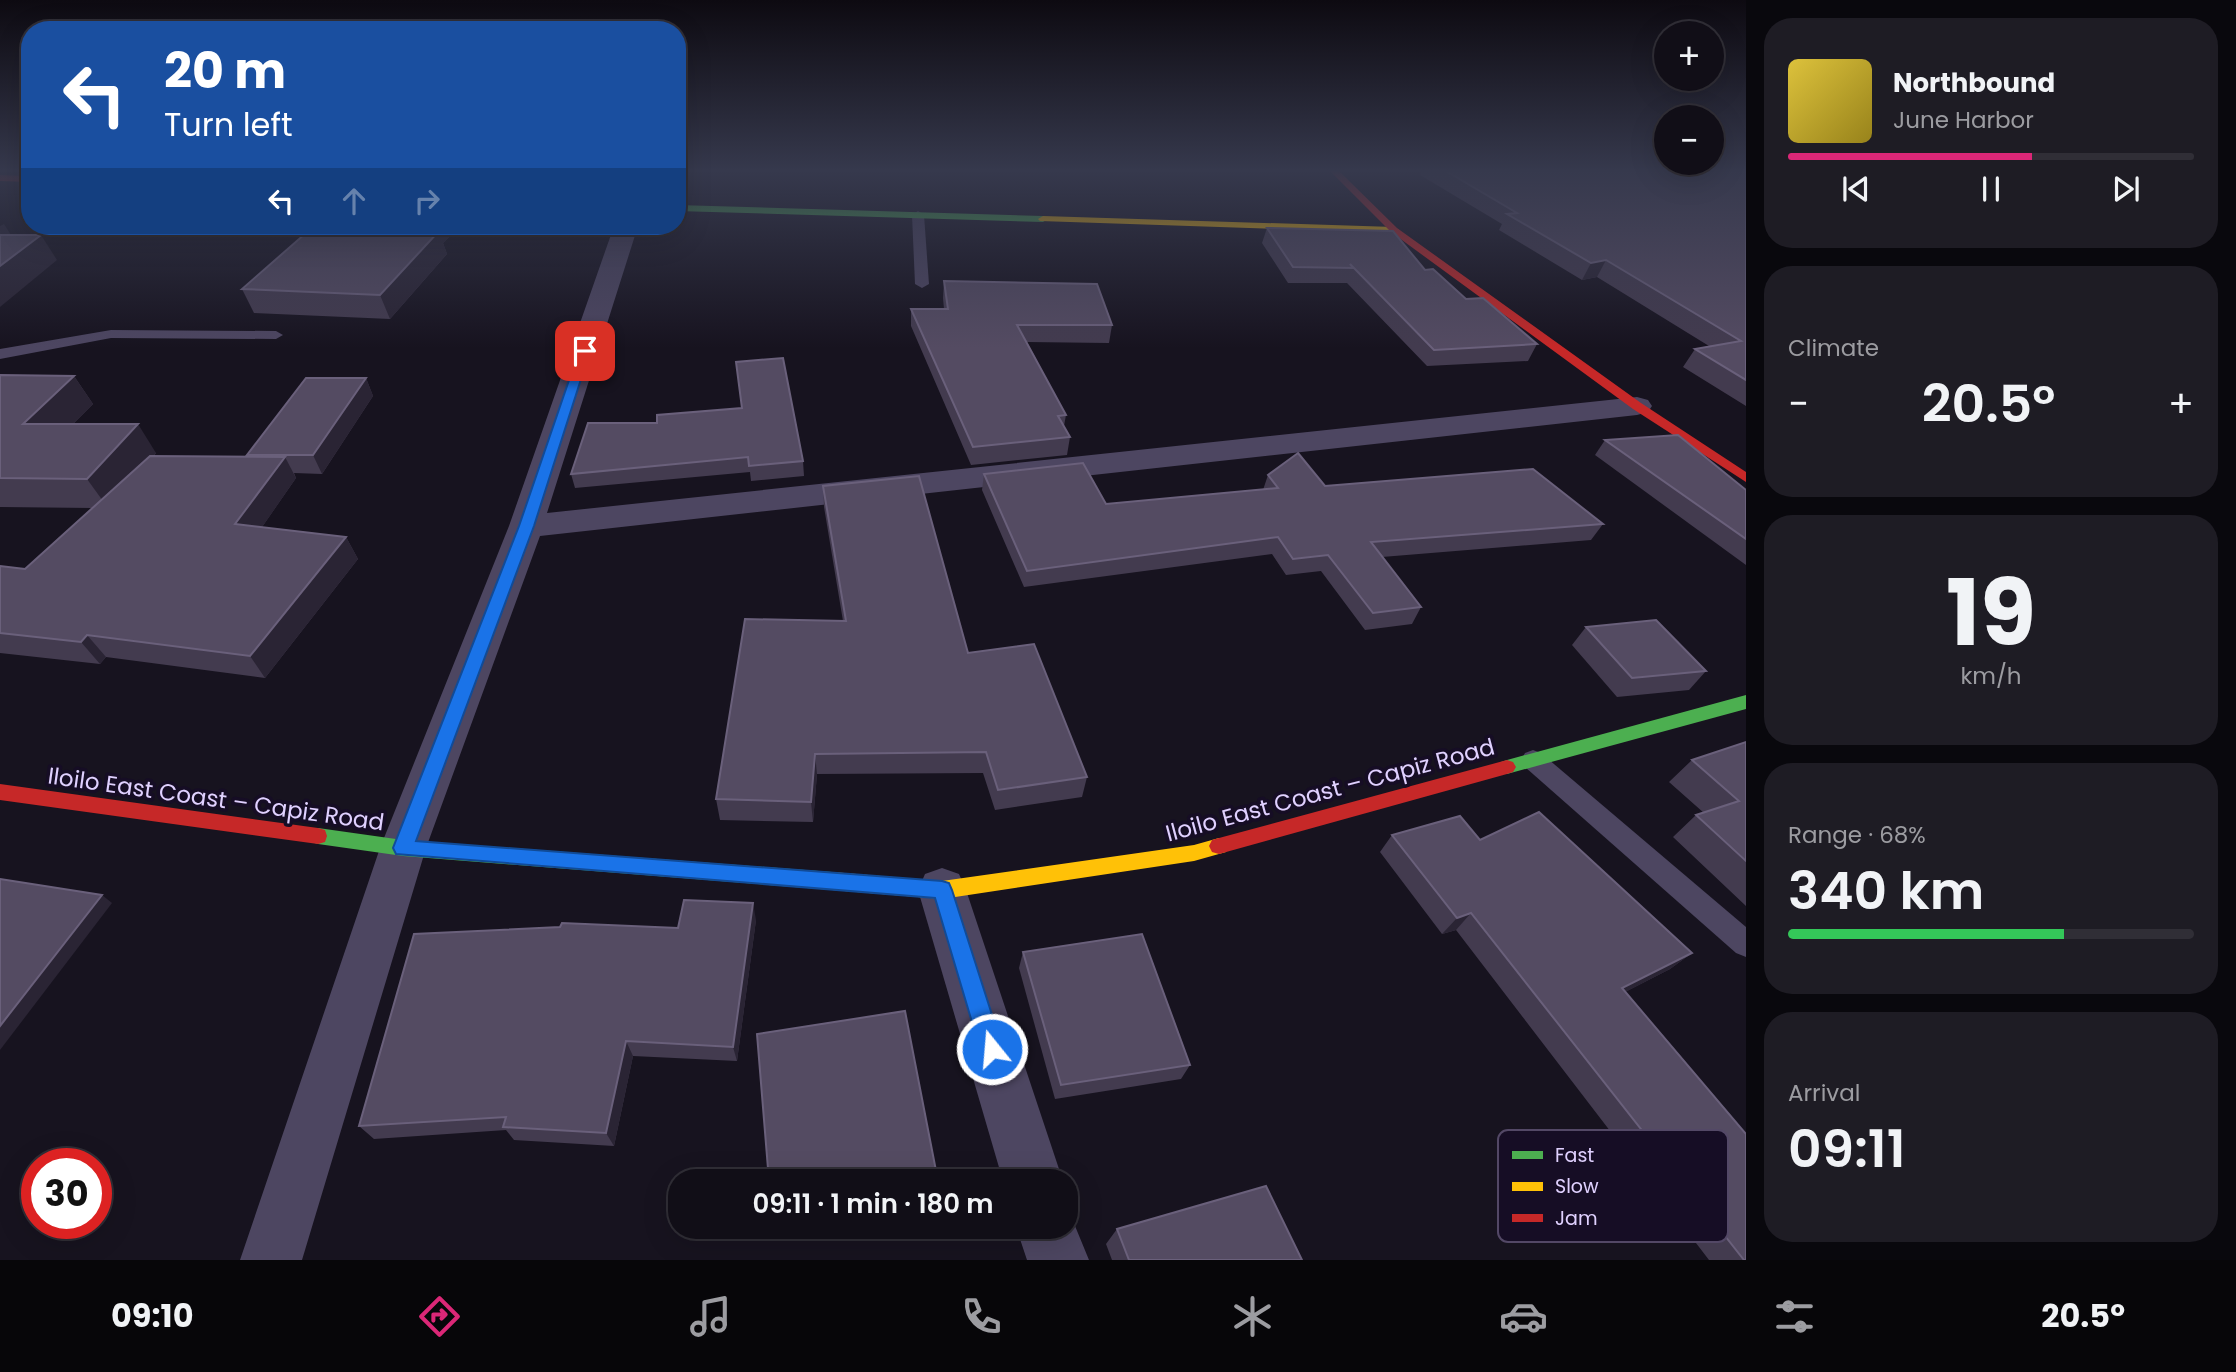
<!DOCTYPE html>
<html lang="en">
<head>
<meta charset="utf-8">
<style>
	body { margin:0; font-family:Poppins,sans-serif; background:#1e1c24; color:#f1f3f6; height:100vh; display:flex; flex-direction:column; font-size:26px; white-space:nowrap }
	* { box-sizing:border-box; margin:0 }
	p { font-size:23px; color:#9c9ca1 }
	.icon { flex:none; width:38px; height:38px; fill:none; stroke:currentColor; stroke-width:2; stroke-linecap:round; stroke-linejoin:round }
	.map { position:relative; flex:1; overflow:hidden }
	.sheet { display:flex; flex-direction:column; gap:18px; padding:18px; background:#09080d; width:490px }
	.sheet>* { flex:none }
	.banner { position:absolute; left:21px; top:21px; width:665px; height:214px; border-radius:28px; box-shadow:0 7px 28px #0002,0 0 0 2px #302e36; background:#1a4fa0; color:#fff; overflow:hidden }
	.tools { position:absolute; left:1654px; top:21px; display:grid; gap:14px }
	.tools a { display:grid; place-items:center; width:70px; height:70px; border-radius:50%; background:#110e17; box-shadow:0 7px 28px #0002,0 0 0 2px #302e36; font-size:35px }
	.speed { position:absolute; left:21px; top:1148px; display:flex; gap:14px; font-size:35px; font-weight:700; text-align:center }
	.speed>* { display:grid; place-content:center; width:91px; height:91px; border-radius:50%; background:#110e17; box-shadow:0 7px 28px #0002,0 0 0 2px #302e36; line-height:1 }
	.speed .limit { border:10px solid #d22; background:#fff; color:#111 }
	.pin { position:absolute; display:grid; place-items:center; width:60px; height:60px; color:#fff; margin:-30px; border-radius:14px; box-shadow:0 4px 10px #0006 }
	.me { position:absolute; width:77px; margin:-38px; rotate:343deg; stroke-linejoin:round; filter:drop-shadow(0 0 5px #0008) }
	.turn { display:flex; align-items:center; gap:24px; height:147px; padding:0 28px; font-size:32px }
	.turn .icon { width:91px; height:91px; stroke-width:2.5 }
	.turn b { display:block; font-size:49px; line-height:60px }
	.lanes { display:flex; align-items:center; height:66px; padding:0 28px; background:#0003; justify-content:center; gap:35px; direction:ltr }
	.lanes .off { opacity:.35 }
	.big { font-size:52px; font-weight:600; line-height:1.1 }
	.sheet .card { flex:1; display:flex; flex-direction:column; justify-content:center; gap:10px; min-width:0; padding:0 24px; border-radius:28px; background:#1e1c24 }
	.sheet .dial { align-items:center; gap:0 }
	.dial b { font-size:91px; line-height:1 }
	.song { display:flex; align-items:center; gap:21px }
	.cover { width:84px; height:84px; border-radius:10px; background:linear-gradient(135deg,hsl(50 70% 55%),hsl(50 70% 35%)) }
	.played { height:7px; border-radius:4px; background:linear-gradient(90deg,#db2777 60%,#302e36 60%) }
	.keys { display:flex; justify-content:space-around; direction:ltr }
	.heat { display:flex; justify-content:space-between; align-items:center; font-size:38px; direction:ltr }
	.charge { height:10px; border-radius:5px; background:linear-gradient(90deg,#34c759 68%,#302e36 0) }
	.trip { position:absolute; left:668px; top:1169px; width:410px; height:70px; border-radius:28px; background:#110e17; box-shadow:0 7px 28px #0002,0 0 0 2px #302e36; font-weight:600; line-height:70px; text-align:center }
	.dock { display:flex; height:112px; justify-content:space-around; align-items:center; background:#070609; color:#9c9ca1 }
	.dock .icon { width:49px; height:49px }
	.dock .on { color:#db2777 }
	.dock b { font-size:32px; color:#f1f3f6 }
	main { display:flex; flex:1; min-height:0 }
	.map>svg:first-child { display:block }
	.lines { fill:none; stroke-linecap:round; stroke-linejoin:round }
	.lane { fill:#4d4661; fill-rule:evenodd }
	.street { fill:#4d4661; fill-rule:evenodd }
	.fast { fill:#4caf50; fill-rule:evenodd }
	.slow { fill:#ffc107; fill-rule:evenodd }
	.jam { fill:#c62828; fill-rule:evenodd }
	.wall { fill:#433b4f }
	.shaded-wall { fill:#2a2434 }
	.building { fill:#544b62; stroke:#6a607b; stroke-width:2 }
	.route { fill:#1a73e8; stroke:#114b97; stroke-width:2 }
	.labels { text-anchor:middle; stroke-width:7; stroke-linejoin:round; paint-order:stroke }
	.street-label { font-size:23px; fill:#e0d1ff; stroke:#160d25 }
	.key { fill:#160d25; stroke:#534866; stroke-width:2 }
	.key-label { font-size:19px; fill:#e0d1ff }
</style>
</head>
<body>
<main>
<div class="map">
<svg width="1746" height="1260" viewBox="0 0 1746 1260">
	<rect width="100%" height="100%" fill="#17131f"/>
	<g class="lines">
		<g class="lane">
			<path d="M918 211 924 215 929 284 922 288 915 284 912 215Z"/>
			<path d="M111 330 276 331 283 335 276 339 111 338 0 359V349Z"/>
			<path d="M1533 750 1541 753 1746 927V957L1736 953 1525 767 1521 760 1525 753Z"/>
		</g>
		<g class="street">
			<path d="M614 226H638L547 513 1637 397 1648 400 1652 406 1648 412 1637 415 540 536 426 848 302 1260H240L380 848 509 526Z"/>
			<path d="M942 868 959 874 966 890 1063 1181H1003L918 890 925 874Z"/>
			<path d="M1066 1204 1089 1260H1027L1016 1227H1066Z"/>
		</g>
		<g class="fast">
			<path d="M677 205 1043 216 1048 219 1043 222 677 211Z"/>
			<path d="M1746 695V709L1507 774 1501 772 1498 767 1501 762 1507 760Z"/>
			<path d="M318 828 403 840 832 872 839 875 842 881 839 887 832 890 403 856 318 844 311 842 309 836 311 830Z"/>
		</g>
		<g class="slow">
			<path d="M1043 216 1394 227 1399 230 1394 233 1040 221 1038 219Z"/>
			<path d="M1219 838 1226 840 1229 846 1226 852 1194 861 942 899 832 890 825 887 822 881 825 875 832 872 942 881 1194 845Z"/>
		</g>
		<g class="jam">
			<path d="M1330 171H1339L1397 228 1641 403 1746 472V482L1633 409 1391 232Z"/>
			<path d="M0 175 30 176V182L0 181Z"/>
			<path d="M1507 760 1513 762 1516 767 1513 772 1507 774 1219 854 1212 852 1209 846 1212 840 1219 838Z"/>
			<path d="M0 784 318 828 325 830 327 836 325 842 318 844 0 800Z"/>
		</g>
	</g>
	<g class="wall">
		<path d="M1421 171H1746V406L1683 367 1695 349 1709 346 1597 277 1582 280 1499 230 1502 224 1420 175Z"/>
		<path d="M430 226H460L443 243 447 254 390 319 254 313 242 289 432 231Z"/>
		<path d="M1267 228 1425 270 1466 299 1537 344 1528 361 1427 366 1347 283H1288L1262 243Z"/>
		<path d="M944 281 1112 325 1109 343 1027 342 1066 415 1064 426 1070 437 1067 455 971 465 911 326V309H944L943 298Z"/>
		<path d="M0 375 74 376 93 404 73 424 156 453 154 456H248L247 455 366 378 373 396 322 474 294 473 296 478 262 527 346 537 358 559 265 678 106 657 100 664 0 653V566L25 569 92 508 0 507Z"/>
		<path d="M588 423 803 461 804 476 751 481 750 472 575 488 571 474Z"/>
		<path d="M1605 440 1746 490V565L1595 455Z"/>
		<path d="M984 474 1106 504 1263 490 1268 475 1325 486 1603 524 1591 540 1382 557 1421 607 1412 624 1365 630 1321 571 1286 575 1272 554 1024 587 982 490Z"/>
		<path d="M823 486 968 653 1087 777 1082 797 995 810 983 773 817 774 813 822 720 820 716 799 843 621 824 507Z"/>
		<path d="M1586 627 1706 671 1689 690 1617 697 1572 645Z"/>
		<path d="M1746 742V906L1673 837 1696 815 1704 813 1669 782 1692 760Z"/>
		<path d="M1392 835 1480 840 1692 953 1670 969 1625 992 1746 1260H1709L1456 930 1442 934 1380 852Z"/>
		<path d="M756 920 737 1061 633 1056 614 1146 514 1140 506 1130 374 1139 359 1126 678 928Z"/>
		<path d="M1023 952 1190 1065 1181 1079 1055 1099 1019 968Z"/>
		<path d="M1117 1229 1302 1260H1112L1106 1244Z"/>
	</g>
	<g class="shaded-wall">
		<path d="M4 224 20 249 0 255V226Z"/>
		<path d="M432 226H460L443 243 447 254 390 319 380 295 434 237 430 227Z"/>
		<path d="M41 235 57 260 0 307V266Z"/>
		<path d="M1606 260 1597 277 1582 280 1591 263Z"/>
		<path d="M74 376 93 404 44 452 23 424Z"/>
		<path d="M366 378 373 396 322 474 313 455Z"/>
		<path d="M138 424 156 453 108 508 87 479Z"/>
		<path d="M285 457 296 478 249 546 235 524Z"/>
		<path d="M346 537 358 559 265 678 250 656Z"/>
		<path d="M87 635 106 657 100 664 81 642Z"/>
		<path d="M815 754 817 774 813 822 811 802Z"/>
		<path d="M102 895 112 903 0 1050V1026Z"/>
		<path d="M753 903 756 920 737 1061 733 1047Z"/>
		<path d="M1471 913 1456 930 1442 934 1457 918Z"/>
		<path d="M1692 953 1670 969 1602 1004 1622 988Z"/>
		<path d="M626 1041 633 1056 614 1146 606 1133Z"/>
	</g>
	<g class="building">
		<path d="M1446 171H1746V380L1695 349 1741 341 1606 260 1591 263 1507 214 1517 213Z"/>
		<path d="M1267 228 1393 231 1425 270 1433 269 1466 299 1483 298 1537 344 1434 350 1350 264 1353 268 1293 267Z"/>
		<path d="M439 231 380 295 242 289 306 233Z"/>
		<path d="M0 235H41L0 266Z"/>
		<path d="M944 281 1097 284 1112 325H1017L1066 415 1058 416 1070 437 973 447 911 309H948Z"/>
		<path d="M783 358 803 461 749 466 748 457 571 474 588 423H657V415L742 408 736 362Z"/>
		<path d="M0 375 74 376 23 424H138L87 479 0 478Z"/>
		<path d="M306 378H366L313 455H247Z"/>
		<path d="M1678 435 1746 490V539L1605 440Z"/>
		<path d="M1298 453 1325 486 1533 469 1603 524 1371 542 1421 607 1373 613 1328 555 1293 559 1278 537 1027 571 984 474 1083 463 1106 504 1278 488 1268 475Z"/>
		<path d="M150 456 285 457 235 524 346 537 250 656 87 635 81 642 0 633V566L25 569Z"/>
		<path d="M919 476 968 653 1034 644 1087 777 998 790 986 752 815 754 811 802 716 799 745 619 846 621 823 486Z"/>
		<path d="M1656 620 1706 671 1632 678 1586 627Z"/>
		<path d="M1746 742V861L1696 815 1739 801 1692 760Z"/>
		<path d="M1539 812 1692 953 1622 988 1746 1134V1260H1744L1471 913 1457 918 1392 835 1460 816 1480 840Z"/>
		<path d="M0 879 102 895 0 1026Z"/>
		<path d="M684 900 753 903 733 1047 626 1041 606 1133 503 1127 506 1117 359 1126 414 934 560 927 562 923 678 928Z"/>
		<path d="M1142 934 1190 1065 1061 1085 1023 952Z"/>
		<path d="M905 1011 938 1181H769L757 1034Z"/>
		<path d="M1266 1186 1302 1260H1129L1117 1229Z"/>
	</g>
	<linearGradient id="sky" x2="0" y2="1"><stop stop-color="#0d0a11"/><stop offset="0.49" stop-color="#36394d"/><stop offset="1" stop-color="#36394d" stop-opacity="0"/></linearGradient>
	<rect width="1746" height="348" fill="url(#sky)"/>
	<path class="route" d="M585 347 590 351 534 526 416 841 942 881 949 883 952 890 1003 1049 1000 1057 992 1060 984 1057 980 1049 935 898 396 854 393 848 519 526 579 351Z"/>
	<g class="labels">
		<g class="street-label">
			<text transform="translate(1330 790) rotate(-15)" y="8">Iloilo East Coast – Capiz Road</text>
			<text transform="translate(216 799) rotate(8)" y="8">Iloilo East Coast – Capiz Road</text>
		</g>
	</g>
	<rect x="1498" y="1130" width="230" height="112" rx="10" class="key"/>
	<rect x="1512" y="1151" width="31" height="8" fill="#4caf50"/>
	<rect x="1512" y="1182" width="31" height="9" fill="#ffc107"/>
	<rect x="1512" y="1214" width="31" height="8" fill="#c62828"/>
	<g class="key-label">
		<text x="1555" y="1162">Fast</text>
		<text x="1555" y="1193">Slow</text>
		<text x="1555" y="1225">Jam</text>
	</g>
</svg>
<div class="tools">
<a>+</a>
<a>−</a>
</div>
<div class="speed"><div class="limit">30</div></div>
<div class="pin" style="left:585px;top:351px;background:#d93025"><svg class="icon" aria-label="arrive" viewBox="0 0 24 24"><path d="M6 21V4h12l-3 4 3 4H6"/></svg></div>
<svg class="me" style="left:992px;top:1049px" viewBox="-20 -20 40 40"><circle r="17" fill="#1a73e8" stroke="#fff" stroke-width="3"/><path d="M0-11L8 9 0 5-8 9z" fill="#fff"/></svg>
<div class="trip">09:11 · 1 min · 180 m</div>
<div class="banner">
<div class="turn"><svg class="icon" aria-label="left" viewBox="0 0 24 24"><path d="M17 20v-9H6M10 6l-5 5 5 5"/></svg><div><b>20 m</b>Turn left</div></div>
<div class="lanes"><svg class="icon" aria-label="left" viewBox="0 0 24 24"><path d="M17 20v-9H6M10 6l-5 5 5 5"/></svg><svg class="icon off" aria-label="ahead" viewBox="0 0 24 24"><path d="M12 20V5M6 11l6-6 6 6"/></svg><svg class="icon off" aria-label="right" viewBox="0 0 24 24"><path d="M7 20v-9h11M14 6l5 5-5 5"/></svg></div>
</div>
</div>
<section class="sheet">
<div class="card">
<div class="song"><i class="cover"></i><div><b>Northbound</b><p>June Harbor</p></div></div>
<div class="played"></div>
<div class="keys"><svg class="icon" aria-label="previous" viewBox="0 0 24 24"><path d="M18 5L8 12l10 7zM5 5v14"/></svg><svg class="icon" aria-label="pause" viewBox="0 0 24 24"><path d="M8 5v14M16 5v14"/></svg><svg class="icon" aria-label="next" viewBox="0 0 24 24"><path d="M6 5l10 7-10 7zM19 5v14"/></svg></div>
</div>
<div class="card"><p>Climate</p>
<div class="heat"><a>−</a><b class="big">20.5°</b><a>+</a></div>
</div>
<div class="card dial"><b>19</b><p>km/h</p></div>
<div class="card"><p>Range · 68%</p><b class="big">340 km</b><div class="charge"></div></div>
<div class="card"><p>Arrival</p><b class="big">09:11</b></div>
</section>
</main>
<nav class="dock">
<b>09:10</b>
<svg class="icon on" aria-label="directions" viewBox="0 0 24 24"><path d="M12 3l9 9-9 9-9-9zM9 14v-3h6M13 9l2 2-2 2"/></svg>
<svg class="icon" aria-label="music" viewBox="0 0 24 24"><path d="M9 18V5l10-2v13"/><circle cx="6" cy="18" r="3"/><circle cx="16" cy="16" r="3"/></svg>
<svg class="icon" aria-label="phone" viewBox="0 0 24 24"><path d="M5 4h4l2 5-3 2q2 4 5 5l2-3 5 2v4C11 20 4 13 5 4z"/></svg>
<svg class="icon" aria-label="climate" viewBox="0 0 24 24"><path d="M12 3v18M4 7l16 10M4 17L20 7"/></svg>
<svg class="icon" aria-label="car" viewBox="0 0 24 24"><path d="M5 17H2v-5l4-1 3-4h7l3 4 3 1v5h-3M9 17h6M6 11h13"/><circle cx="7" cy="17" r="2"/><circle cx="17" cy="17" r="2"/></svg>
<svg class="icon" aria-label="filters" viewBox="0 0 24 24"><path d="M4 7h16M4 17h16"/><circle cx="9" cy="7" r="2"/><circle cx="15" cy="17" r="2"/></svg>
<b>20.5°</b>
</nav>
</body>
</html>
